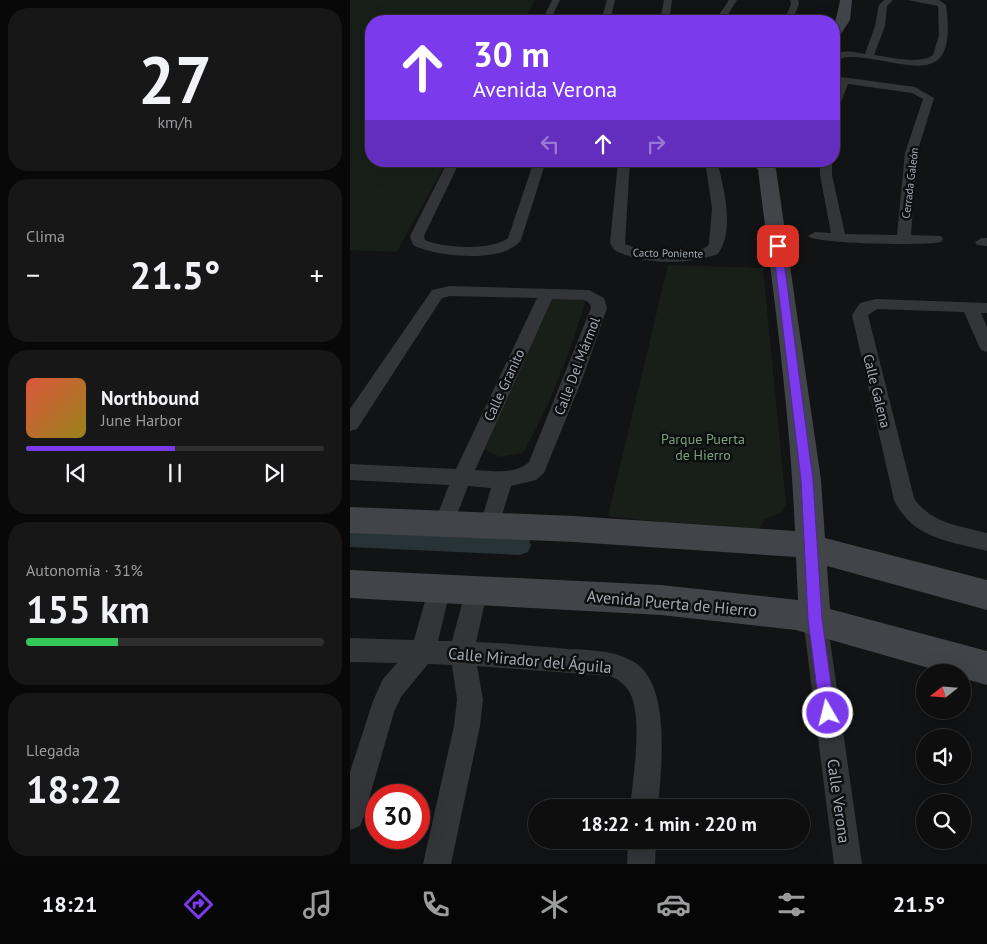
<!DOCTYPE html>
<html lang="es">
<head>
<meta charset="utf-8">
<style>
	body { margin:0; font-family:"PT Sans",sans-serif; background:#171718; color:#f1f3f6; height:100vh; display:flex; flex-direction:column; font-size:19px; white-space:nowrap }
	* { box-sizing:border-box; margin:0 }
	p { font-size:16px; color:#9b9c9e }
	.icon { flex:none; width:28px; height:28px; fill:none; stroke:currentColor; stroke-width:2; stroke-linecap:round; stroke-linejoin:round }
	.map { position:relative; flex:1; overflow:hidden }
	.sheet { display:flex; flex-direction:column; gap:8px; padding:8px; background:#080808; width:350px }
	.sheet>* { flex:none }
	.banner { position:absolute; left:15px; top:15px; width:475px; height:152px; border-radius:20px; box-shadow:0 5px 20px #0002,0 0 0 1px #2e2e2f; background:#7c3aed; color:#fff; overflow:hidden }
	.needle { width:32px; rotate:253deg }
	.buttons { position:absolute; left:566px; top:664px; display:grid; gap:10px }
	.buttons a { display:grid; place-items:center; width:55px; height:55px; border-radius:50%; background:#0e0e0f; box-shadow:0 5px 20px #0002,0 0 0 1px #2e2e2f; font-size:25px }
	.speed { position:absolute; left:15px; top:784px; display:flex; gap:10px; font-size:25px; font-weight:700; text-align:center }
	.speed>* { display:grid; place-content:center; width:65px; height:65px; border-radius:50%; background:#0e0e0f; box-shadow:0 5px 20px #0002,0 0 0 1px #2e2e2f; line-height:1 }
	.speed .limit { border:8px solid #d22; background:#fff; color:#111 }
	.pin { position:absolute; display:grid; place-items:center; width:42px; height:42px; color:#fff; margin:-21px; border-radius:10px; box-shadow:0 2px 8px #0006 }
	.me { position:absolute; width:55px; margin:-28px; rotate:352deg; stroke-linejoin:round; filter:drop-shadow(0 0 4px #0008) }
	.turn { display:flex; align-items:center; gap:18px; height:105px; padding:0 25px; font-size:22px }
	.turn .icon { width:65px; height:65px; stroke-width:2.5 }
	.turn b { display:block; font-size:35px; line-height:42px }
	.lanes { display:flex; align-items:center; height:48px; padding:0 25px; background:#0003; justify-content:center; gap:25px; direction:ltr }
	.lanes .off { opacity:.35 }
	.big { font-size:38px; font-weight:600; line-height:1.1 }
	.sheet .card { flex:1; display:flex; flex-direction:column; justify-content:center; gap:8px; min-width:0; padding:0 18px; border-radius:20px; background:#171718 }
	.sheet .dial { align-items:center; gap:0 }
	.dial b { font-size:65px; line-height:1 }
	.song { display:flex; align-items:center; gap:15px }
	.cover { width:60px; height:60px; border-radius:8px; background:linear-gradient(135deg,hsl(10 70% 55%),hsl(50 70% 35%)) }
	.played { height:5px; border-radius:2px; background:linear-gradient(90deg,#7c3aed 50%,#2e2e2f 50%) }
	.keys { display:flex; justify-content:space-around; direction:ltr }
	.heat { display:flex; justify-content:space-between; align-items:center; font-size:28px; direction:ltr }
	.charge { height:8px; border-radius:4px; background:linear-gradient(90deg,#34c759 31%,#2e2e2f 0) }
	.trip { position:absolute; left:178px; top:799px; width:282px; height:50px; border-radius:25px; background:#0e0e0f; box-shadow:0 5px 20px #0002,0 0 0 1px #2e2e2f; font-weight:600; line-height:50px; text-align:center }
	.tab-bar { display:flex; height:80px; justify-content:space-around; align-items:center; background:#060606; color:#9b9c9e }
	.tab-bar .icon { width:35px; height:35px }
	.tab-bar .on { color:#7c3aed }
	.tab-bar b { font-size:22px; color:#f1f3f6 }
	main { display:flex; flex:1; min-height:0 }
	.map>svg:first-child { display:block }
	.green { fill:#181f19 }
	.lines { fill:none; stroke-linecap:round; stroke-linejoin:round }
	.canal { fill:#283338; fill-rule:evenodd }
	.street { fill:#333539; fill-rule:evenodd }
	.secondary { fill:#414449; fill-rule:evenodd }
	.route { fill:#7c3aed; stroke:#51269a }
	.labels { text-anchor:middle; stroke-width:5; stroke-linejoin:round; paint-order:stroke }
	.far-street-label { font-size:11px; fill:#a3aab5; stroke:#0d0e0f }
	.street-label { font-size:14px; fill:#a3aab5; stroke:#0d0e0f }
	.park-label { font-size:14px; fill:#7ba179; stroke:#0d0e0f }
	.near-street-label { font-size:16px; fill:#a3aab5; stroke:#0d0e0f }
</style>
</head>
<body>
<main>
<section class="sheet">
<div class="card dial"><b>27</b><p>km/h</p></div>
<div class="card"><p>Clima</p>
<div class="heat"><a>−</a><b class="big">21.5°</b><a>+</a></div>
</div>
<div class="card">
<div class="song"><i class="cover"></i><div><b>Northbound</b><p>June Harbor</p></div></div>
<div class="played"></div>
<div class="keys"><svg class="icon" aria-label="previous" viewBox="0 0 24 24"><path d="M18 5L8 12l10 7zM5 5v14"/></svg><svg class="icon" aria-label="pause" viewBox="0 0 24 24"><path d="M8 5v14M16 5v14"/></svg><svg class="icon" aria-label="next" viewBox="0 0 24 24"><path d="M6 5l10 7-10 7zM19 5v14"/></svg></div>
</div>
<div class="card"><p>Autonomía · 31%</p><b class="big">155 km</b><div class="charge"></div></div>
<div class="card"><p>Llegada</p><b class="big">18:22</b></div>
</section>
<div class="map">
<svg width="637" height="864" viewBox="0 0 637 864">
	<rect width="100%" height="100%" fill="#121314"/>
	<g class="green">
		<path d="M0 0H185L173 21H21V161H97L47 252 0 250Z"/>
		<path d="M318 265 413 268 436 504 431 512 414 520 407 533 258 516Z"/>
		<path d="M208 294 236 300C220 353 200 405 173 453L150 457 133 448 201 299Z"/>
	</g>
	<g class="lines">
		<path class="canal" d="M0 529 170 535 178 538 181 545 178 552 170 555 0 547Z"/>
		<g class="street">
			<path d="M202 0H210L200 21H192Z"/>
			<path d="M257 0H265L260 21H251Z"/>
			<path d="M314 0H322L319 21H310Z"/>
			<path d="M379 0H387L374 21H365Z"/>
			<path d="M440 0H448L449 4 442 21H434L441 4Z"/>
			<path d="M534 0H543L537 6 535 26 524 55C540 57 570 65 583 55L589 35 588 6 557 0H589L596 5C609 97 552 57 498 57 493 57 489 61 484 62V55C494 49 504 52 515 54L525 26 529 5Z"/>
			<path d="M484 76 565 87 584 98 567 153 561 235 591 236 593 239 591 242C577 246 464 244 458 236L465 232 481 233 470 175V161H482V175L495 234 547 235 555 153 573 99 562 93 498 84 490 105 484 108V93L488 83 484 82Z"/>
			<path d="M98 161H110L74 236 75 240C92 248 142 251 158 238L184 161H196L171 240C154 264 86 257 63 245L60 236Z"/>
			<path d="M268 161H280L275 244C288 251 352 258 359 244L362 208 355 161H367C374 188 385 230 368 254 338 265 293 265 264 250L260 243Z"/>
			<path d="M632 238H637V246L627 245 625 242Z"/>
			<path d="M100 286 239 290 254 298 257 308 233 377 194 473 186 480 161 486 147 531 140 534 133 531 130 525 141 488 118 486 101 530 94 533 87 530 84 524 99 485 0 480V464L106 469 187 298 100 296 92 298 7 429 0 431V409L82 290ZM202 299 235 300 240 304 241 308 179 462C165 475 143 471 125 470Z"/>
			<path d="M526 299 637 303V313H631L637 327V352L631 350 629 346 614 312 527 309 518 315 564 498C580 523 610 526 637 533V551C599 541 563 539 544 500L502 315 510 303Z"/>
			<path d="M90 577 98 580 101 587 88 641H102L116 589 119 582 127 579 135 582 138 589 126 642C156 643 187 646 217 649 240 650 264 650 284 662 322 685 311 770 308 808H280C283 779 293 718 280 693 276 685 268 679 260 676L127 666 133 699 130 726 101 864H73L104 726 107 699 102 665 78 664 51 697 44 712 14 816 10 826 0 830V772L23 701 33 679 47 663 0 662V638L64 640 79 587 82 580Z"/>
			<path d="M465 608 473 611 477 619 512 864H484L453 619 457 611Z"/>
			<path d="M278 840H306L305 864H277Z"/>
		</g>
		<g class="secondary">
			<path d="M490 0H502L500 20 489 37 484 38C483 25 488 13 490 0Z"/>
			<path d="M401 161H419L426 169 471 480 475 538 637 580V610L477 566 480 609 637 651V685L612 678V672H593L446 630 311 615 0 598V570L311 585 448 600 446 557 224 542 0 533V507L224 516 445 531C440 410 423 290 408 170Z"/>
		</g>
	</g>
	<path class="route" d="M428 243 432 246 463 480 472 619 485 713 483 719 478 721 472 719 470 713 458 619 451 480 423 246Z"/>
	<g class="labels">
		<g class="far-street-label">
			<text transform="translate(560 183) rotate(-83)" y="4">Cerrada Galeón</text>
			<text transform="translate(318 253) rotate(1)" y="4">Cacto Poniente</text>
		</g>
		<g class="street-label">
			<text transform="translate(227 366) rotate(-69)" y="5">Calle Del Mármol</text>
			<text transform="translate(154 385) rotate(-65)" y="5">Calle Granito</text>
			<text transform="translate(527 391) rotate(76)" y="5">Calle Galena</text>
		</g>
		<g class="park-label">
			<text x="353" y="444">Parque Puerta<tspan x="353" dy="16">de Hierro</tspan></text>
		</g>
		<g class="near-street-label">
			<text transform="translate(322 603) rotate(5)" y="6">Avenida Puerta de Hierro</text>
			<text transform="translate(180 660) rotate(5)" y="6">Calle Mirador del Águila</text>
			<text transform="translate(489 801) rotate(82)" y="6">Calle Verona</text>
		</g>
	</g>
</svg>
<div class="buttons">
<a><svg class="needle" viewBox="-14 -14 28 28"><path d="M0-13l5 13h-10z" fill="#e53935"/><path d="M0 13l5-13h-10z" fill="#9b9c9e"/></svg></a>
<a><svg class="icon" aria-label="sound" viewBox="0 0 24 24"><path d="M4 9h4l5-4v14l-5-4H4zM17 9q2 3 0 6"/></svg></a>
<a><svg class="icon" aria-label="search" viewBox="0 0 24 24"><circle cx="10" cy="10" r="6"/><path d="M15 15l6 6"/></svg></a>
</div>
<div class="speed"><div class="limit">30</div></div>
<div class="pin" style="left:428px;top:246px;background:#d93025"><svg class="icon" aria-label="arrive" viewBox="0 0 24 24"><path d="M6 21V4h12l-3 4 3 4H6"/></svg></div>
<svg class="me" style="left:478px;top:713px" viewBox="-20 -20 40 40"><circle r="17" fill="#7c3aed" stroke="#fff" stroke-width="3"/><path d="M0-11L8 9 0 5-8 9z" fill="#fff"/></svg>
<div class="trip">18:22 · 1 min · 220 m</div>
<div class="banner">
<div class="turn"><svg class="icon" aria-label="ahead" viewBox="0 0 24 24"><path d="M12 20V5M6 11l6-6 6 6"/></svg><div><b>30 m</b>Avenida Verona</div></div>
<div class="lanes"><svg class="icon off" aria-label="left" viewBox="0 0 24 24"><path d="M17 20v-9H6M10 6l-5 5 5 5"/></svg><svg class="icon" aria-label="ahead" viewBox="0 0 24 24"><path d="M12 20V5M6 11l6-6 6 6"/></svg><svg class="icon off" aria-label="right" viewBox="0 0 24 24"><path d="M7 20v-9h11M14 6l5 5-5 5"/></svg></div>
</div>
</div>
</main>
<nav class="tab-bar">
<b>18:21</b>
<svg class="icon on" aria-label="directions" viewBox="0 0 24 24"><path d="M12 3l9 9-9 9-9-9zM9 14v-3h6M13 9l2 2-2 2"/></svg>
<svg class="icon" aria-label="music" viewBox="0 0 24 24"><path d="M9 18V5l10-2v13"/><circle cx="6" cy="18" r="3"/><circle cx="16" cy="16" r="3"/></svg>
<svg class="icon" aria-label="phone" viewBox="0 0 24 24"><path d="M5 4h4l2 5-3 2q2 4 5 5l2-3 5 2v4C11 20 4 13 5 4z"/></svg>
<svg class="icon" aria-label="climate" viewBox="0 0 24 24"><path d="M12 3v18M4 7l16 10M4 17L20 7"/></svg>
<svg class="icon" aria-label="car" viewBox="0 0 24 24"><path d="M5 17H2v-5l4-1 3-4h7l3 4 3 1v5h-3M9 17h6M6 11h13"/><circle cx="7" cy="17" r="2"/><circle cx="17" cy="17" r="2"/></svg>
<svg class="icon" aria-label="filters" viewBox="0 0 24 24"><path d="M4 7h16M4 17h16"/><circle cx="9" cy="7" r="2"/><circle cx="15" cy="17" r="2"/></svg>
<b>21.5°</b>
</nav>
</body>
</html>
